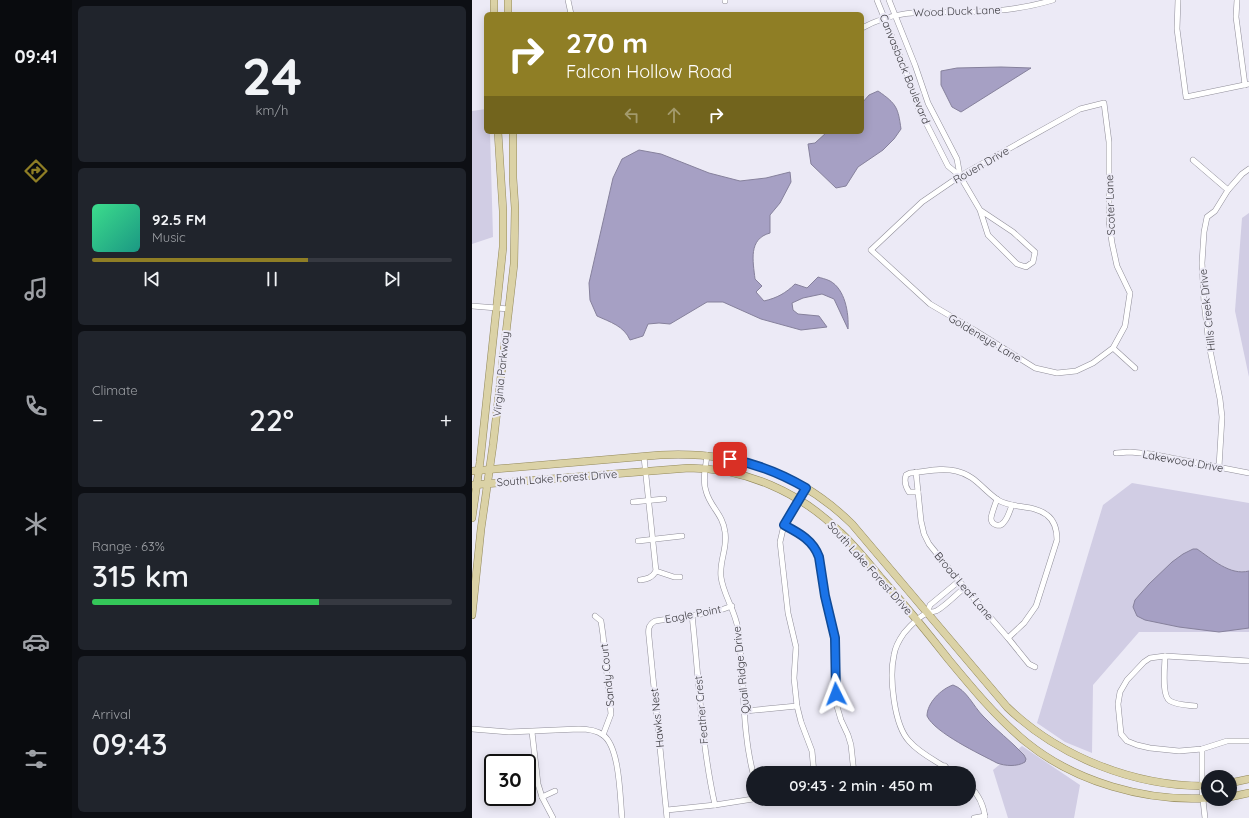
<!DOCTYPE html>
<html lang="en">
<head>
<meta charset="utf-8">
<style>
	body { margin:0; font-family:Quicksand,sans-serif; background:#20242c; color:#f1f3f6; height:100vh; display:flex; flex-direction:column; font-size:15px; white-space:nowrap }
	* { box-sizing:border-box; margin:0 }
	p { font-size:13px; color:#9ea1a6 }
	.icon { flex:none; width:22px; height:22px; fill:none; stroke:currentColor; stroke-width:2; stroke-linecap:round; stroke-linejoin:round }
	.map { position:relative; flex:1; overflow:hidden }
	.panel { display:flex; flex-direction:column; gap:6px; padding:6px; background:#0d0f14; width:400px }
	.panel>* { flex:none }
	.banner { position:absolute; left:12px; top:12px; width:380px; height:122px; border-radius:6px; box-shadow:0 2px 10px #0003; background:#8f7e25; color:#fff; overflow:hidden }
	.fabs { position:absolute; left:729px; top:770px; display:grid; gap:8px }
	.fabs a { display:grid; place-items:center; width:36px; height:36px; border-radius:50%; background:#171b24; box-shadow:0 2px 10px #0003; font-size:20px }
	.speed { position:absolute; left:12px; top:754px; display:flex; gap:8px; font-size:20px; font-weight:700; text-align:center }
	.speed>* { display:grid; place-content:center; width:52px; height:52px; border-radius:50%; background:#171b24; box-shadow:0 2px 10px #0003; line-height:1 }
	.speed .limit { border:2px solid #111; border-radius:6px; background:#fff; color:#111 }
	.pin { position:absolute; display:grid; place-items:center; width:34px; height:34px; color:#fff; margin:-17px; border-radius:8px; box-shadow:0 2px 6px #0006 }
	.me { position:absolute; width:44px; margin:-22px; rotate:357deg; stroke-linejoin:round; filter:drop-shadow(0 0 3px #0008) }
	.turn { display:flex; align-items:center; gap:14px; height:84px; padding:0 16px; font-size:18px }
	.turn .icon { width:52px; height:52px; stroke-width:2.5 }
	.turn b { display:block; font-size:28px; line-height:34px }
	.lanes { display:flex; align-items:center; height:38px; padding:0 16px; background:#0003; justify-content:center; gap:20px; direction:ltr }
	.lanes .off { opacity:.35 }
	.big { font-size:30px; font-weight:600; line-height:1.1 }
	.panel .widget { flex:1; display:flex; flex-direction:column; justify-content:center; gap:6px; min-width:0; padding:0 14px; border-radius:6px; background:#20242c }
	.panel .dial { align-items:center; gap:0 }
	.dial b { font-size:52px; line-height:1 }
	.song { display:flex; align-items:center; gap:12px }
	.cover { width:48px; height:48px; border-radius:6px; background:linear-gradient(135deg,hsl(150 70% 55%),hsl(170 70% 35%)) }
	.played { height:4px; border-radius:2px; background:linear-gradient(90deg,#8f7e25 60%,#363941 60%) }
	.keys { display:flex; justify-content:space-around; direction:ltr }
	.heat { display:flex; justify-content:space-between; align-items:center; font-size:22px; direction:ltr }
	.charge { height:6px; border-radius:3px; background:linear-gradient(90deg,#34c759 63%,#363941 0) }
	.trip { position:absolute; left:274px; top:766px; width:230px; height:40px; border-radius:20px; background:#171b24; box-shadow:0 2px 10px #0003; font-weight:600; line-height:40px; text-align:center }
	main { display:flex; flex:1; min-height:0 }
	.dock { display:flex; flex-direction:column; width:72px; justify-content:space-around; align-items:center; background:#090b0e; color:#9ea1a6 }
	.dock .icon { width:28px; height:28px }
	.dock .current { color:#8f7e25 }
	.dock b { font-size:18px; color:#f1f3f6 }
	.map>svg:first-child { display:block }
	.green { fill:#d1cde4 }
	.water { fill:#a6a0c4; stroke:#86819c }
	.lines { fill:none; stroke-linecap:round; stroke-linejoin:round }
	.minor-casing { stroke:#908e99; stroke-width:6 }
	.major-casing { stroke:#93895b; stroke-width:8 }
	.minor { stroke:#fff; stroke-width:5 }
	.major { stroke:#dbd2a6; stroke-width:7 }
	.route-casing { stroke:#114b97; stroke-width:10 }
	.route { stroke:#1a73e8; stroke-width:7 }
	.labels { text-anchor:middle; stroke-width:4; stroke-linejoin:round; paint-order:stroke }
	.street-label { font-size:11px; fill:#3b3a3f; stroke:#eceaf6 }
</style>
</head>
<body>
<main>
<nav class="dock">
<b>09:41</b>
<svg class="icon current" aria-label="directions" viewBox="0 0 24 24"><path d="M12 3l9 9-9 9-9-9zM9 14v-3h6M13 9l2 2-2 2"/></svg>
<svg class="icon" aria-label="music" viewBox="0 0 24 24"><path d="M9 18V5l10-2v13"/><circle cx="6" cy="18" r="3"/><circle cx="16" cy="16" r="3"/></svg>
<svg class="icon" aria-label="phone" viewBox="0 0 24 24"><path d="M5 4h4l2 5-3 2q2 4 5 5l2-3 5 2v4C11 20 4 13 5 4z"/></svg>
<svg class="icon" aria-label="climate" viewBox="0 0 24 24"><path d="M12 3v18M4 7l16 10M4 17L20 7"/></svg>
<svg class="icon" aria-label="car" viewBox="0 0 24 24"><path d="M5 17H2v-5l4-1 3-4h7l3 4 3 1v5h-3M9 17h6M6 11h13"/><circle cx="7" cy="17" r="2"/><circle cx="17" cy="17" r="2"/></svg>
<svg class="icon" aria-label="filters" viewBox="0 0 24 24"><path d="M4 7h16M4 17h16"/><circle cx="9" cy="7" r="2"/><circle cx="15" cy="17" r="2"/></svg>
</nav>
<section class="panel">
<div class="widget dial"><b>24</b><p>km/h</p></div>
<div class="widget">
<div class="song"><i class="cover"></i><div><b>92.5 FM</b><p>Music</p></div></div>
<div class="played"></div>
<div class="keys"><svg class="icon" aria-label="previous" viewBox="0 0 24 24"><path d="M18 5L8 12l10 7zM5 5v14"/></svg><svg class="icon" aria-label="pause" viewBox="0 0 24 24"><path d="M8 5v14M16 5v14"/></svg><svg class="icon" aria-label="next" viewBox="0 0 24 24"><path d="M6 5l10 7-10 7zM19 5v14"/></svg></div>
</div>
<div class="widget"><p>Climate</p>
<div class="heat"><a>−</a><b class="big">22°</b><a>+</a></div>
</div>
<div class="widget"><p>Range · 63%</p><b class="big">315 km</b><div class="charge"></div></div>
<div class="widget"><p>Arrival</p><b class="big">09:43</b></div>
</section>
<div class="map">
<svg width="777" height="818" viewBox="0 0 777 818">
	<rect width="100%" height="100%" fill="#eceaf6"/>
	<g class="green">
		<path d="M14 109V132H18L21 237 0 244V111Z"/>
		<path d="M777 213V377L763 311 770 218Z"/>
		<path d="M660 483 777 503V632H667L621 685 620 753 593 742 565 723 631 505Z"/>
		<path d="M550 746 608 785 602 818H536L521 770Z"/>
	</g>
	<g class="water">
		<path d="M529 67 559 68 489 112 480 107 469 85V71L485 68Z"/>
		<path d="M406 91C425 104 426 108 429 129L422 139 411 150 386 167 374 186 364 188 339 164 336 144 343 143 355 132H390V103L397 95Z"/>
		<path d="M167 150 189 154 237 173 268 181 294 178 318 172 319 182 308 203 298 215V233C276 239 281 261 283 279L290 286 284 292 292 301C305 298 314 293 323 284L335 288 346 277C349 278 354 279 358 281 373 289 377 313 376 329L362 299 350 294 331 298 320 303 321 310 326 314 347 316 355 327 329 330 289 319 251 302H235L198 324 187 323 176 324 171 336 158 340C152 326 138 322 125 316L118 300 117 283 141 178 150 159Z"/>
		<path d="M721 549H725C740 559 758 576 777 571V628L747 632 707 627 673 620 665 616 661 607 663 600 677 584 700 562 711 554Z"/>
		<path d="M481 685C495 690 501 706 511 716 524 730 539 741 552 755L554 759 553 762C545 767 533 766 525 763 508 754 463 733 455 716 455 703 469 689 481 685Z"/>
	</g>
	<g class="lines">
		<g class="minor-casing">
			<g id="minor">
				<path d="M96 0 99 14"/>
				<path d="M405 0 433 69 446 107 476 166 488 176"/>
				<path d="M417 0 443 65 456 103 485 159 488 176 508 210 541 232 563 252 561 262 554 267 545 264 516 235 508 210"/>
				<path d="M706 0 705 29 714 97 777 84"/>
				<path d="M765 0 764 17 773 85"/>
				<path d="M253 1V0"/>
				<path d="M390 28C429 7 460 13 502 12 529 11 555 8 581 0"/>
				<path d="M632 103 637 142V221L640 243 645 266 658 293 653 326 641 348 621 363 604 371 585 373 563 368 504 331 458 304 399 250 450 202 488 176 608 109Z"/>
				<path d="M721 160 756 190"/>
				<path d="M0 306 37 309"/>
				<path d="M641 348 663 368"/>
				<path d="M644 453 658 452 679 454 777 473"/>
				<path d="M235 455C234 466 230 480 234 491 238 507 251 514 253 532 256 547 247 561 249 577 251 594 263 610 266 629 273 676 269 726 281 773"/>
				<path d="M172 457 184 571 202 577H208"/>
				<path d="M747 467 750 417 748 399 737 345 732 302 730 263 732 232 735 217 743 211 756 190 770 174 777 169"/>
				<path d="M444 472 449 521 452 534 457 544 487 581 536 638 557 664 563 667"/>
				<path d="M334 488 312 525 308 542 316 613 324 647 322 678 325 706 329 722 340 751 342 773"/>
				<path d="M446 492H437C433 486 432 481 434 475L438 473C452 472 469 467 484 471 503 475 511 490 526 500 541 509 561 504 575 515 583 521 585 530 585 540L564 606 552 623 536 638"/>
				<path d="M525 499C523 505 520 512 519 518 519 525 528 528 532 522 536 518 538 510 540 505"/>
				<path d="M161 502 192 499"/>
				<path d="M312 525 337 540 345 551 347 557 350 568 353 596 363 638V677L364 703 369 720 376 735 379 745 382 773"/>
				<path d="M166 541 210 536"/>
				<path d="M168 580C175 579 180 578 184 571"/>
				<path d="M455 613 458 605 487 581"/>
				<path d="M220 615C227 678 229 743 243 805"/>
				<path d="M123 616 129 621 131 635 139 714 131 735"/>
				<path d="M693 656C693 666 689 696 698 701 705 705 715 705 723 706"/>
				<path d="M777 661 693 656 678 658 672 662 655 680 648 692 646 704 649 734 655 741 665 745 678 748 707 751 730 749 755 741H777"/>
				<path d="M273 711 325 706"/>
				<path d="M0 729 37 732 107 729C115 729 124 730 131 735 148 747 148 798 150 818"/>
				<path d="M60 732 66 784 70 797 81 818"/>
				<path d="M730 749V791L733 818"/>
				<path d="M467 773 473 766"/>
				<path d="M482 773C467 762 449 755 437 741 422 725 417 677 422 655 423 648 427 640 432 633 438 626 446 617 455 613 458 612 461 612 464 611 471 608 485 594 492 588"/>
				<path d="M497 785C506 794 512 805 513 818"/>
				<path d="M70 797 83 791"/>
				<path d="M195 810 243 805 281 799"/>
				<path d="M195 818 177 637C176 630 176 625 183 621L243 612 260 606"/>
				<path d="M502 818 513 816"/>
			</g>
		</g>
		<g class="major-casing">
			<g id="major">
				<path d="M22 0V14"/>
				<path d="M36 0V14"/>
				<path d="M0 471 188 455C263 451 326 471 380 524L535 707C587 757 663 787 736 786"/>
				<path d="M0 485 217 468C273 468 328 492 368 532 383 546 396 562 409 578 432 604 455 632 477 660 501 689 525 718 554 742 603 782 674 802 736 798"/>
				<path d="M0 518 8 462 31 247V211L26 132"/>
				<path d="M0 615 9 529 21 445 42 264 43 208 41 178V132"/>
				<path d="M758 783 777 779"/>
				<path d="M758 797 777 793"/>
			</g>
		</g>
		<use href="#minor" class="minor"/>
		<use href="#major" class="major"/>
	</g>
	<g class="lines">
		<g class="route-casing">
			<path id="route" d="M258 459C286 464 310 474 334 488L312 525C327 533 341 540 347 557L353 596 363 638 364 694"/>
		</g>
		<use href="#route" class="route"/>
	</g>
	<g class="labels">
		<g class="street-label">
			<text transform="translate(485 11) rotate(-2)" y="4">Wood Duck Lane</text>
			<text transform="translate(433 69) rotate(68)" y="4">Canvasback Boulevard</text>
			<text transform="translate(509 165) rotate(-30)" y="4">Rouen Drive</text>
			<text transform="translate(638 205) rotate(-92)" y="4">Scoter Lane</text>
			<text transform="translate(735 310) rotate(-96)" y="4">Hills Creek Drive</text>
			<text transform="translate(513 338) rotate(31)" y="4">Goldeneye Lane</text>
			<text transform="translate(29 374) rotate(-84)" y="4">Virginia Parkway</text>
			<text transform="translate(711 461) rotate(10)" y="4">Lakewood Drive</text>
			<text transform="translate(85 478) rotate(-4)" y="4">South Lake Forest Drive</text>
			<text transform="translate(398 568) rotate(48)" y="4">South Lake Forest Drive</text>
			<text transform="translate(492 586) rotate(50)" y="4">Broad Leaf Lane</text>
			<text transform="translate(221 614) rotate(-11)" y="4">Eagle Point</text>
			<text transform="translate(269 670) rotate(-96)" y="4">Quail Ridge Drive</text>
			<text transform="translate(135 675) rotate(-96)" y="4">Sandy Court</text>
			<text transform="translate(229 710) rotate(-95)" y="4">Feather Crest</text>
			<text transform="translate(185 718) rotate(-96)" y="4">Hawks Nest</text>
		</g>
	</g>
</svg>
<div class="fabs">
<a><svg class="icon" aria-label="search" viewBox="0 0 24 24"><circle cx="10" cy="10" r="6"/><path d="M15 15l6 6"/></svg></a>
</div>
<div class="speed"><div class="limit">30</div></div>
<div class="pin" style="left:258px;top:459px;background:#d93025"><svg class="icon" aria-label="arrive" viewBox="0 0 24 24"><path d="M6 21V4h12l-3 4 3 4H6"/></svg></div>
<svg class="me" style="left:364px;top:694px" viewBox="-20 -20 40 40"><path d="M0-17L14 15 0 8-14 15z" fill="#1a73e8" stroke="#fff" stroke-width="4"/></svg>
<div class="trip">09:43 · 2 min · 450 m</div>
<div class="banner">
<div class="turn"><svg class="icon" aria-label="right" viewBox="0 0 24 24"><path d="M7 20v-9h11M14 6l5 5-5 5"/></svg><div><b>270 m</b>Falcon Hollow Road</div></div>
<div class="lanes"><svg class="icon off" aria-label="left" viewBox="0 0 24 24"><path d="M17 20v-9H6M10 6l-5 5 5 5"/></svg><svg class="icon off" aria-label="ahead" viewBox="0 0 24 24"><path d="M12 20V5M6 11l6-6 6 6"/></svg><svg class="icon" aria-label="right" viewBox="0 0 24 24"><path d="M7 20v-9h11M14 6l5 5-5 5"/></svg></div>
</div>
</div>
</main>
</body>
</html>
